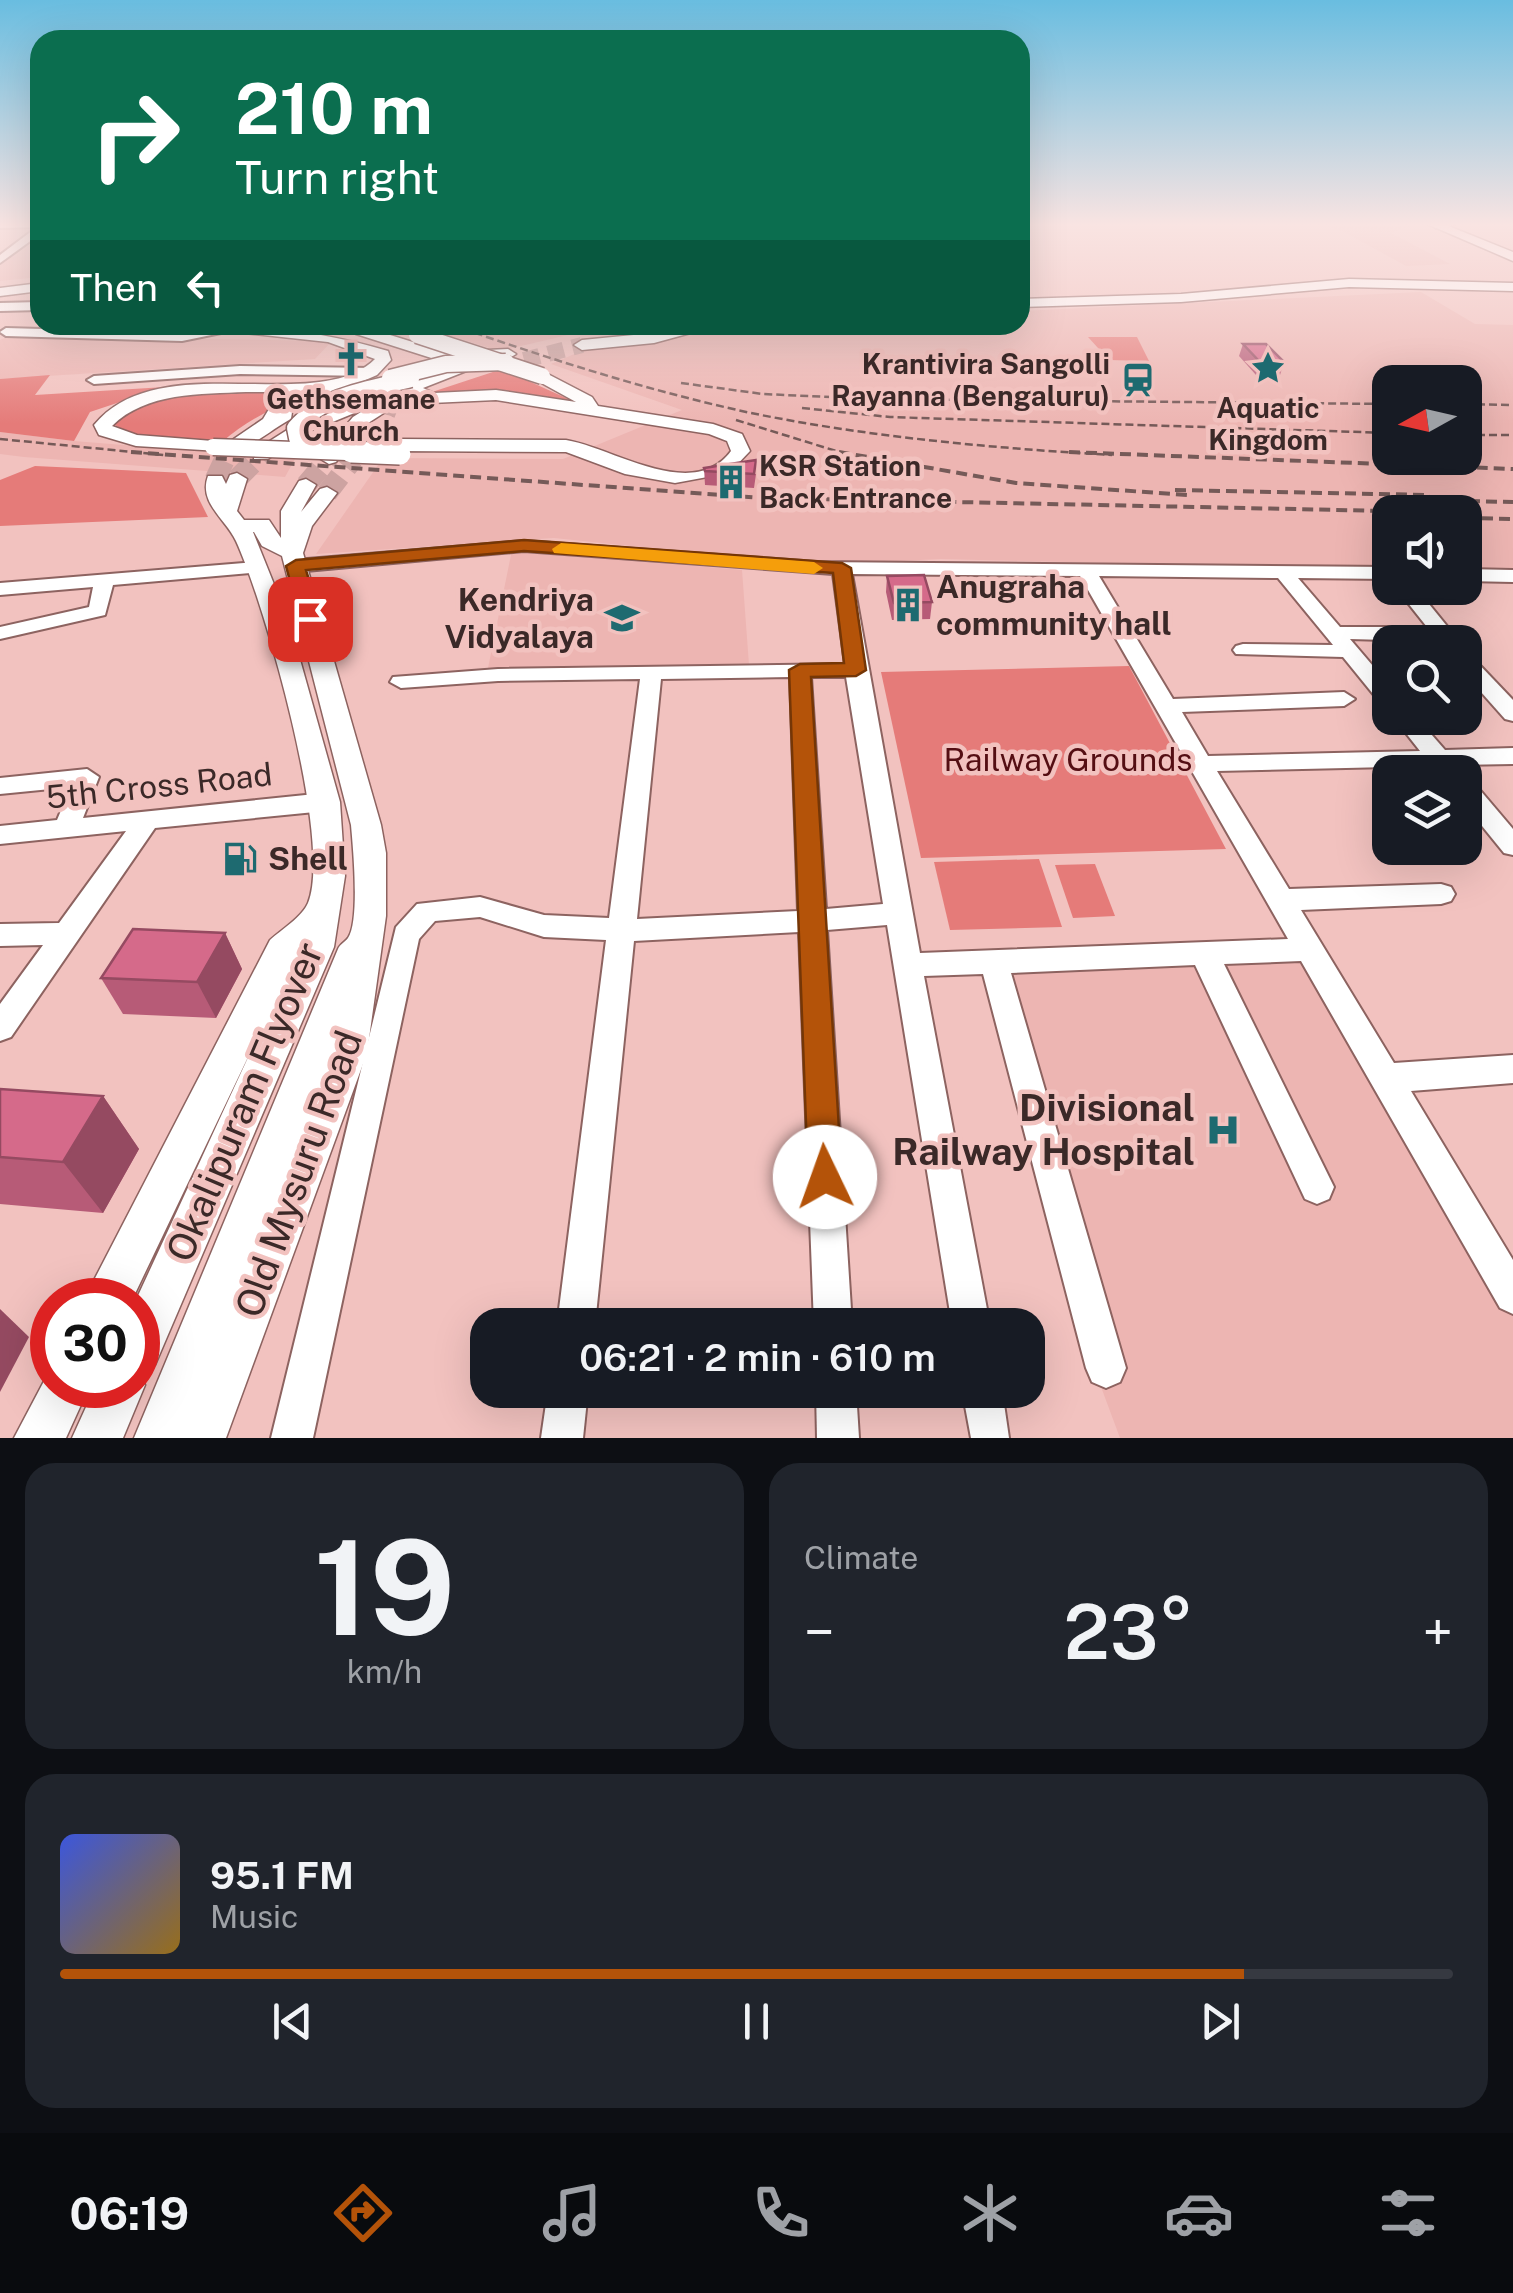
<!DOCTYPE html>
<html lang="en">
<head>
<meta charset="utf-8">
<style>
	body { margin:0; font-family:"Public Sans",sans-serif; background:#20242c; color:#f1f3f6; height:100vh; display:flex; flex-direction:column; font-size:38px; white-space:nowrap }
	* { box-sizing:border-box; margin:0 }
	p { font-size:32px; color:#9ea1a6 }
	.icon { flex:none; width:55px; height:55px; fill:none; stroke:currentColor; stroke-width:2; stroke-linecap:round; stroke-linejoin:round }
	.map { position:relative; height:1438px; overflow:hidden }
	.side { display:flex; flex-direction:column; gap:25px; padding:25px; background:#0d0f14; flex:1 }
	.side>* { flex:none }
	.hud { position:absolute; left:30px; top:30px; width:1000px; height:305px; border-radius:30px; box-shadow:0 10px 40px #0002; background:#0b6e4f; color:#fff; overflow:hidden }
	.needle { width:65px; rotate:262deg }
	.tools { position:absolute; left:1372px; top:365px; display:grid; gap:20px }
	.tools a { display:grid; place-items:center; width:110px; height:110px; border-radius:20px; background:#171b24; box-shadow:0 10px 40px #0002; font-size:50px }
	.speed { position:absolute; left:30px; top:1278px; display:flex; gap:20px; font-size:50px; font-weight:700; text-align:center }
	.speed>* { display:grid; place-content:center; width:130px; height:130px; border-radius:50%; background:#171b24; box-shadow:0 10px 40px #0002; line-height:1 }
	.speed .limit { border:15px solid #d22; background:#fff; color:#111 }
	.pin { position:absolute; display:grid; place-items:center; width:85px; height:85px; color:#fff; margin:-42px; border-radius:20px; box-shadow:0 5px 15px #0006 }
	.me { position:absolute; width:110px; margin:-55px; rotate:357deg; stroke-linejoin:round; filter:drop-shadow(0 0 8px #0008) }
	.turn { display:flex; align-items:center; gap:35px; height:210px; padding:0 40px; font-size:45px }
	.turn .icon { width:130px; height:130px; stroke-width:2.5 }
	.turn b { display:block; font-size:70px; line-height:85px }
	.then { display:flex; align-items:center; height:95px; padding:0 40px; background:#0003; gap:20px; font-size:38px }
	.big { font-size:75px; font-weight:600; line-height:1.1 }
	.side .tile { flex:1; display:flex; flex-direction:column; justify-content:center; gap:15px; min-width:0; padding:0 35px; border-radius:30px; background:#20242c }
	.side .dial { align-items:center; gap:0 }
	.dial b { font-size:130px; line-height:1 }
	.song { display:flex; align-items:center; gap:30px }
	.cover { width:120px; height:120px; border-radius:15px; background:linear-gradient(135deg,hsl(230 70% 55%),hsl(40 70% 35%)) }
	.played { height:10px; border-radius:5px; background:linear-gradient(90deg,#b45309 85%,#363941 85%) }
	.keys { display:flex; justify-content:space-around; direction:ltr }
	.heat { display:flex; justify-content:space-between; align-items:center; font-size:55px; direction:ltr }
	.side .tiles { flex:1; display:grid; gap:25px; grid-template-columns:1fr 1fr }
	.tile:last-child { grid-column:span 2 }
	.trip { position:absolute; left:470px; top:1308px; width:575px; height:100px; border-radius:30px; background:#171b24; box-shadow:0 10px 40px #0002; font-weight:600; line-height:100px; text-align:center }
	.menu { display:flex; height:160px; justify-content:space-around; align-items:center; background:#090b0e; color:#9ea1a6 }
	.menu .icon { width:70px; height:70px }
	.menu .on { color:#b45309 }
	.menu b { font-size:45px; color:#f1f3f6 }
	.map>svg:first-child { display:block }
	.built { fill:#edb5b2; fill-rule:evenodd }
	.green { fill:#e57b79 }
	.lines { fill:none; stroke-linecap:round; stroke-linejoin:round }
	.major-tunnel-far1 { stroke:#cda3a1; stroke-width:16; stroke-dasharray:16 9; stroke-linecap:butt }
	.major-tunnel { stroke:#cda3a1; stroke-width:21; stroke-dasharray:21 11; stroke-linecap:butt }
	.minor-casing { stroke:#8d6360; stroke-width:4 }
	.major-casing { stroke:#8d6360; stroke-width:3 }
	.minor { fill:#fff; fill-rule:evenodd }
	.major { fill:#fff; fill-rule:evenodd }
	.rail-far1 { stroke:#755a58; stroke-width:2.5; stroke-dasharray:8 4; stroke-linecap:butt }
	.rail { stroke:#755a58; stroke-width:4; stroke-dasharray:11 6; stroke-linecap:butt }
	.major-bridge-far1-casing { stroke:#8d6360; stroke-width:19; stroke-linecap:butt }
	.major-bridge-casing { stroke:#8d6360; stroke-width:24; stroke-linecap:butt }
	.major-bridge-far1 { stroke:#fff; stroke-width:16 }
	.major-bridge { stroke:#fff; stroke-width:21 }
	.wall { fill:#b75b77 }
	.shaded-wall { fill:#954a61 }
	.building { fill:#d56a8a; stroke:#954a61; stroke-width:2.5 }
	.route { fill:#b45309; stroke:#753606; stroke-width:2.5 }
	.slow { fill:#f59e0b }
	.labels { text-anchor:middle; stroke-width:9; stroke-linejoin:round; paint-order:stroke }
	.far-poi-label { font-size:28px; font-weight:bold; fill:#3b2928; stroke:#f2c2bf }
	.poi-label { font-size:32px; font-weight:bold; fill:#3b2928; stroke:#f2c2bf; text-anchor:start }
	.park-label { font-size:32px; fill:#540e13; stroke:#f2c2bf }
	.street-label { font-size:32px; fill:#3b2928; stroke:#f2c2bf }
	.near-street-label { font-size:38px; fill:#3b2928; stroke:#f2c2bf }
	.near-poi-label { font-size:38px; font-weight:bold; fill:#3b2928; stroke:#f2c2bf; text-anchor:end }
</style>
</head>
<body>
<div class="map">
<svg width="1513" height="1438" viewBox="0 0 1513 1438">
	<rect width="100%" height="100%" fill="#f2c2bf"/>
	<g class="built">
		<path d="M1336 223H1413L1416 224 1391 233 1450 264 1406 266 1344 232 1328 227Z"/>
		<path d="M22 244H40V277L0 281V264Z"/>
		<path d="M1421 292 1475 324 1513 325V572L1465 571V512H1390V570L941 559 813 565 554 538 316 554 383 458 563 459 682 410 551 364 586 349 693 335 730 325H1020V311ZM1390 382H1465V458H1390Z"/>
		<path d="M384 325H671L581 332 499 351 435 331Z"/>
		<path d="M9 336 332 341 315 359 0 379V340Z"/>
		<path d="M0 432 74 441 295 459 285 477 24 457 0 454Z"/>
		<path d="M512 550 742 570 749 665 488 668Z"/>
		<path d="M1312 956 1513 1294V1438H1120L1094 1368 988 967Z"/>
	</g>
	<g class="green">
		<path d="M1088 337H1137L1149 361 1109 360Z"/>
		<path d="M502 369 575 402 432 392Z"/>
		<path d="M50 375 35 395 165 387 90 412 74 441 0 432V379Z"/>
		<path d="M312 391C279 406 248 418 221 443L132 436 112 423 143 402 190 393Z"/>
		<path d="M35 466 186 473 208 517 0 526V480Z"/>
		<path d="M1129 666 1226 849 921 858 881 672Z"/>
		<path d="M1039 859 1062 927 950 930 934 862Z"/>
		<path d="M1095 864 1115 916 1073 918 1055 865Z"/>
	</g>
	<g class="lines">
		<g class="major-tunnel-far1">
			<path d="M524 360 582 345"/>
			<path d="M387 415 405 368"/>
		</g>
		<g class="major-tunnel">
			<path d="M237 479 261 455"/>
			<path d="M215 480 228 452"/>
			<path d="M306 485 329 458"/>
			<path d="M327 493 353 459"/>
		</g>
		<g class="minor-casing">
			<g id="minor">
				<path d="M0 223H40V234L0 263V255L37 227 0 228Z"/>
				<path d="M1433 223H1460L1436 228Z"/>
				<path d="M40 252V259L36 258 35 255Z"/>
				<path d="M40 302V310L0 311V303Z"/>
				<path d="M222 325 228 329 226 332 182 341 6 336 0 332 6 328 182 333Z"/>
				<path d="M240 366 371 368 378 372 371 376 240 374 94 384 87 380 94 376Z"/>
				<path d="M524 541 816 562 1390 567V579L1298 578 1340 627H1427L1396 588H1416L1455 636 1456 642 1350 639 1390 686V707L1382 705 1343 657 1236 654 1233 650 1236 646 1243 644 1333 645 1278 578 1099 576 1173 699 1344 692 1355 699 1344 706 1182 712 1208 756 1420 751 1394 718H1417L1445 750 1513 748V764L1457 765 1451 772H1438L1433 766 1217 771 1289 889 1441 884 1451 887 1455 894 1451 901 1441 904 1301 910 1394 1063 1513 1055V1083L1411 1091 1513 1260V1314L1500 1308 1301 961 1224 964 1334 1187 1329 1199 1317 1204 1305 1199 1195 965 1011 973 1126 1368 1120 1382 1106 1388 1092 1382 1086 1368 983 974 924 976 990 1325H952L887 925 827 930 852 1325H814L799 932 634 941 595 1325H557L606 940 544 937 480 917 435 921 419 939 313 1438H271L396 927 417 904 480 897 544 915 609 918 640 679 498 681 401 688 390 682 393 677 498 669 845 664 833 574 524 551 295 572 286 566 295 560ZM852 574 1080 576 1288 939 920 953ZM790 677 798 911 637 919 661 679ZM811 677H846L883 904 826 909Z"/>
				<path d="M256 562 265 568 263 572 113 585 105 615 0 639V627L89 607 93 587 0 595V583Z"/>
				<path d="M1465 569 1513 570V582L1465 581Z"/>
				<path d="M1465 655 1472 657 1513 700V721L1505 719 1465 674Z"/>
				<path d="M87 769 99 777 83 818 325 793 334 796 337 802 334 808 325 811 155 828 11 1037 0 1041V1004L43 945 0 946V924L59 923 126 831 0 844V826L57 820 71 787 0 794V778Z"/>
				<path d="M1465 781 1474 783 1513 829V855L1504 853 1465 805Z"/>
				<path d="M548 1390H588L583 1438H541Z"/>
				<path d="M816 1390H856L859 1438H817Z"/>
				<path d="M962 1390H1002L1009 1438H971Z"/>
			</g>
		</g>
		<g class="major-casing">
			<g id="major">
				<path d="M1425 223H1441L1513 252V261Z"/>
				<path d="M1349 279 1513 283V291L1349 287 1181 302 1020 307V299L1181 294Z"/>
				<path d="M40 283V291L0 296V288Z"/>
				<path d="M200 325C265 325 325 332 388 351L391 360 377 375 292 412 291 419C273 428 238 458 221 456L219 451 136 446 99 435 94 425C159 345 316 417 375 359L328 342 207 329ZM246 392H309L269 409 263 419 222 447 213 441 137 435 112 426C146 392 201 394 246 392Z"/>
				<path d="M692 325H720L654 343 582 350 574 345 582 340 654 333Z"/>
				<path d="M361 326 445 352 508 349 516 354 508 359 470 361 476 365 474 368 423 388 434 393 496 390 576 402 536 380V372L542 371 592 397 598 406 713 424 742 434 750 451 729 473 675 483 625 474 566 452 398 451 362 455V447L398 439 566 440C612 447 693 503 731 451L727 441 709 434 496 400 431 403 410 393 387 401 393 405 390 409 365 425 336 462 329 464 319 458 353 417 369 407 301 435 268 459H254V451L306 418 465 361 444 362 356 334V328Z"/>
				<path d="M237 473 247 479 237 511 244 520H269L281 538V511L299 481 306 479 316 485 301 512 320 489 327 487 337 493 312 526 303 553 381 825 386 853V916L367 1053 226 1438H134L338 949C340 944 345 942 348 938 360 921 353 847 351 825L282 556 262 546 254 532H253L290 624 340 802 345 876 334 947 155 1365 140 1371 145 1385 123 1438H72L96 1385H138L136 1300 258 1036 132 1300H85L92 1284 270 940C281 930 302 917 308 903 333 842 265 604 236 541 226 519 198 503 208 476H222L226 484 230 475Z"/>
				<path d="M52 1366V1385H90L66 1438H14Z"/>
			</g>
		</g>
		<use href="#minor" class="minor"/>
		<use href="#major" class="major"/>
		<g class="rail-far1">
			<path d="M452 325C550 359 649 391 751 413 869 437 991 448 1112 455"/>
			<path d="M681 383 763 394 874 399 1390 404"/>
			<path d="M1465 404 1513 405"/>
			<path d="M802 408 890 417 1390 433"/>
			<path d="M736 420 849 455"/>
			<path d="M1465 435H1513"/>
			<path d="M0 439 164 455"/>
		</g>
		<g class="rail">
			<path d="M131 452 763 498 1436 512"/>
			<path d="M839 452 1016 483 1188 495"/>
			<path d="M1069 452 1513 469"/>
			<path d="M1175 490 1430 495"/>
			<path d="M1418 500 1513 502"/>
			<path d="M1465 518 1513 519"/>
		</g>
		<g class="major-bridge-far1-casing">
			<g id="major-bridge-far1">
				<path d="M417 335 542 376"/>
				<path d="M390 378 446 364 506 362"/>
				<path d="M213 447 400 454"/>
				<path d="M324 450 297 438 295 428C324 394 370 389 411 379"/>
			</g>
		</g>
		<g class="major-bridge-casing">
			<path id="major-bridge" d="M351 452 400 454"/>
		</g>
		<use href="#major-bridge-far1" class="major-bridge-far1"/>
		<use href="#major-bridge" class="major-bridge"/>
	</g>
	<g class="wall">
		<path d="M1243 344 1284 362 1280 375H1256L1239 356Z"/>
		<path d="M704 468 756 474 754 488 705 485Z"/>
		<path d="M887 576 932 602 930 619 892 620 886 592Z"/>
		<path d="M225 933 242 969 216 1018 123 1014 101 978Z"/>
		<path d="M0 1089 103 1096 139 1149 103 1213 0 1204Z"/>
	</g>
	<g class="shaded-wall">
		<path d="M225 933 242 969 216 1018 197 982Z"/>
		<path d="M103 1096 139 1149 103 1213 63 1162Z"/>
		<path d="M0 1309 29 1337 0 1392Z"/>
	</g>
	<g class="building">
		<path d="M1243 344H1266L1284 362H1260Z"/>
		<path d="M756 460 754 474 705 471 704 468Z"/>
		<path d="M924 575 932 602 894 603 887 576Z"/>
		<path d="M133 929 225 933 197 982 101 978Z"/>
		<path d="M0 1089 103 1096 63 1162 0 1157Z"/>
	</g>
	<linearGradient id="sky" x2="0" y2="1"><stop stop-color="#69bde0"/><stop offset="0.53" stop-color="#f9e4e2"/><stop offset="1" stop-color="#f9e4e2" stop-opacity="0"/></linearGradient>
	<rect width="1513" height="424" fill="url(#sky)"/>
	<path class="route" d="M524 540 842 563 851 568 866 670 856 676 811 677 842 1177 837 1189 825 1194 813 1189 808 1177 789 670 800 664 844 663 833 573 524 551 306 570 321 619 310 625 300 619 286 566 296 560Z"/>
	<path class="slow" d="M561 543 814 562 823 568 814 574 554 553 552 549Z"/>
	<defs>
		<g id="church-bare" transform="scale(2.7)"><path d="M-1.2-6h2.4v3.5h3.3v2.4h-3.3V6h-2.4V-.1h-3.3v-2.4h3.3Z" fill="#1e6a70" stroke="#f2c2bf" stroke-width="2.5" paint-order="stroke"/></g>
		<g id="sight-bare" transform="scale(2.7)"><path d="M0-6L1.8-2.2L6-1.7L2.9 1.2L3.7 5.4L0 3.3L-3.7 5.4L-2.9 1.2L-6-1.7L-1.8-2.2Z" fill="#1e6a70" stroke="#f2c2bf" stroke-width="2.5" paint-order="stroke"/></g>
		<g id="station-bare" transform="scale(2.7)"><path d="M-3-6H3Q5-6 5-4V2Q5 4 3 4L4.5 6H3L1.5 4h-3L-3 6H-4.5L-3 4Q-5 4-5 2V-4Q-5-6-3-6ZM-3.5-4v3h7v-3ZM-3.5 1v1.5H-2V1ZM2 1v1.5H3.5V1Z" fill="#1e6a70" stroke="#f2c2bf" stroke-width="2.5" paint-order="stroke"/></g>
		<g id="building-bare" transform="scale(2.7)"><path d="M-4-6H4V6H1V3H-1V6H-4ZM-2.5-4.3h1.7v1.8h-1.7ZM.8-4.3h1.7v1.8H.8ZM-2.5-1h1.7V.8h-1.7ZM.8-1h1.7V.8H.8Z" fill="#1e6a70" stroke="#f2c2bf" stroke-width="2.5" paint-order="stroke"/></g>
		<g id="school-bare" transform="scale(2.7)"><path d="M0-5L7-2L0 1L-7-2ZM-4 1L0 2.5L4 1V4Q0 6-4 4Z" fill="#1e6a70" stroke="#f2c2bf" stroke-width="2.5" paint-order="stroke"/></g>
		<g id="fuel-bare" transform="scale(2.7)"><path d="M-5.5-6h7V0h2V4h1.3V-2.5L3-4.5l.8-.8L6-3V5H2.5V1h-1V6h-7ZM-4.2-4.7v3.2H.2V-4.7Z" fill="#1e6a70" stroke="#f2c2bf" stroke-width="2.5" paint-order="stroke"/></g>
		<g id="hospital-bare" transform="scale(2.7)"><path d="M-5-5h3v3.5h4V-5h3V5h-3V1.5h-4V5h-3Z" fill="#1e6a70" stroke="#f2c2bf" stroke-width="2.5" paint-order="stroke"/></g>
	</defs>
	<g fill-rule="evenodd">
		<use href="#church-bare" x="351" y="359"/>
		<use href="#sight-bare" x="1268" y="368"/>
		<use href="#station-bare" x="1138" y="380"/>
		<use href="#building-bare" x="731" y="482"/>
		<use href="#building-bare" x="908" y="605"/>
		<use href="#school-bare" x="622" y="618"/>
		<use href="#fuel-bare" x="240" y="859"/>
		<use href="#hospital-bare" x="1223" y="1130"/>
	</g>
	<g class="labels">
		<g class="far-poi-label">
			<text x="1110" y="374" text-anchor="end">Krantivira Sangolli<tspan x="1110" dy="32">Rayanna (Bengaluru)</tspan></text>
			<text x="351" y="409">Gethsemane<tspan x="351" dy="32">Church</tspan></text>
			<text x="1268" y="418">Aquatic<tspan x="1268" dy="32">Kingdom</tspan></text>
			<text x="759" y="476" text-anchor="start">KSR Station<tspan x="759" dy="32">Back Entrance</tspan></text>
		</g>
		<g class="poi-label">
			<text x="936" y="598">Anugraha<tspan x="936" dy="37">community hall</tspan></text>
			<text x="594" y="611" text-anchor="end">Kendriya<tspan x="594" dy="37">Vidyalaya</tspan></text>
			<text x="268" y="870">Shell</text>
		</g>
		<g class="park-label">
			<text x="1068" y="771">Railway Grounds</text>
		</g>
		<g class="street-label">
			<text transform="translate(159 786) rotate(-6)" y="11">5th Cross Road</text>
		</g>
		<g class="near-street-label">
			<text transform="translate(245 1102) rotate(-67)" y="13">Okalipuram Flyover</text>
			<text transform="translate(299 1174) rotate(-70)" y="13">Old Mysuru Road</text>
		</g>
		<g class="near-poi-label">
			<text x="1195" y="1121">Divisional<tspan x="1195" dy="44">Railway Hospital</tspan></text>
		</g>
	</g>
</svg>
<div class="tools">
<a><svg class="needle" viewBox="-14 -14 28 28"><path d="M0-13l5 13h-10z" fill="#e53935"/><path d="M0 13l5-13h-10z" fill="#9ea1a6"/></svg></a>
<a><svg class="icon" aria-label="sound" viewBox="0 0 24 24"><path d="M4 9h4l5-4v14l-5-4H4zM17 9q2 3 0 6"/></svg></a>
<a><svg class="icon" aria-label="search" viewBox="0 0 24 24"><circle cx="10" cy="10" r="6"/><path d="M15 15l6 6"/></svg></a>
<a><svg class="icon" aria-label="layers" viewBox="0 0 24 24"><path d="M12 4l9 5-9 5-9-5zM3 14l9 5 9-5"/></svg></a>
</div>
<div class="speed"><div class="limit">30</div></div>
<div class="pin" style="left:310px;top:619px;background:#d93025"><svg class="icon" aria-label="arrive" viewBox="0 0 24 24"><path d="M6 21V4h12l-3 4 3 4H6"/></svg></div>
<svg class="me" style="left:825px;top:1177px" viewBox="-20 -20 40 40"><circle r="19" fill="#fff"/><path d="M0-13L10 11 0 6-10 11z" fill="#b45309"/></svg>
<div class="trip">06:21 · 2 min · 610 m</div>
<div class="hud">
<div class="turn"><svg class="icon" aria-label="right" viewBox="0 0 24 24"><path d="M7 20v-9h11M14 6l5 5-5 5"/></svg><div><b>210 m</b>Turn right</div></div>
<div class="then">Then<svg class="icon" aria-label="left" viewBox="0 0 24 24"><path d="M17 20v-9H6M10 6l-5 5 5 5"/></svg></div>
</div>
</div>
<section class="side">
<div class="tiles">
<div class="tile dial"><b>19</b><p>km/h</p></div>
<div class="tile"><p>Climate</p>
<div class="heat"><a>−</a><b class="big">23°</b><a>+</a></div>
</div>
<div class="tile">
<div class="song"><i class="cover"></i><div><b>95.1 FM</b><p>Music</p></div></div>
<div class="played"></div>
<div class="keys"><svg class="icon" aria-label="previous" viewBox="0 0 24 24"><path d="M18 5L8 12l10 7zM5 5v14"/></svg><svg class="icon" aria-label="pause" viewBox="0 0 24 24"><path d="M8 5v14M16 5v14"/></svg><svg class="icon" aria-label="next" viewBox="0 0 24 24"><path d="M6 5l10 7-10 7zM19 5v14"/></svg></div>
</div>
</div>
</section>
<nav class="menu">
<b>06:19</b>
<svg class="icon on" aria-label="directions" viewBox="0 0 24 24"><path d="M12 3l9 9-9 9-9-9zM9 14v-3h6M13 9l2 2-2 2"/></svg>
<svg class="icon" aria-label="music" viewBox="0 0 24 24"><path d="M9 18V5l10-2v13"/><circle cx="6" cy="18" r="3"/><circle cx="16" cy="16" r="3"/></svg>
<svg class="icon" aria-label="phone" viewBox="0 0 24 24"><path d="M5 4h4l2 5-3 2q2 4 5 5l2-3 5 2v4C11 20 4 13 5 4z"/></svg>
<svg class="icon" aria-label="climate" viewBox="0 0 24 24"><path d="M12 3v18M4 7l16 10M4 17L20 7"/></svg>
<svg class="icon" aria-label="car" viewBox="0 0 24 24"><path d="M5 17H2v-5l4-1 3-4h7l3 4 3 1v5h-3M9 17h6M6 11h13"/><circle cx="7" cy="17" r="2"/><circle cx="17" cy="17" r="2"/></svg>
<svg class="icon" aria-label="filters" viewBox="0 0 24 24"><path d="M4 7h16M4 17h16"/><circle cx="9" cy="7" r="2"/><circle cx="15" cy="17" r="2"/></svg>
</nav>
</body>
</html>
